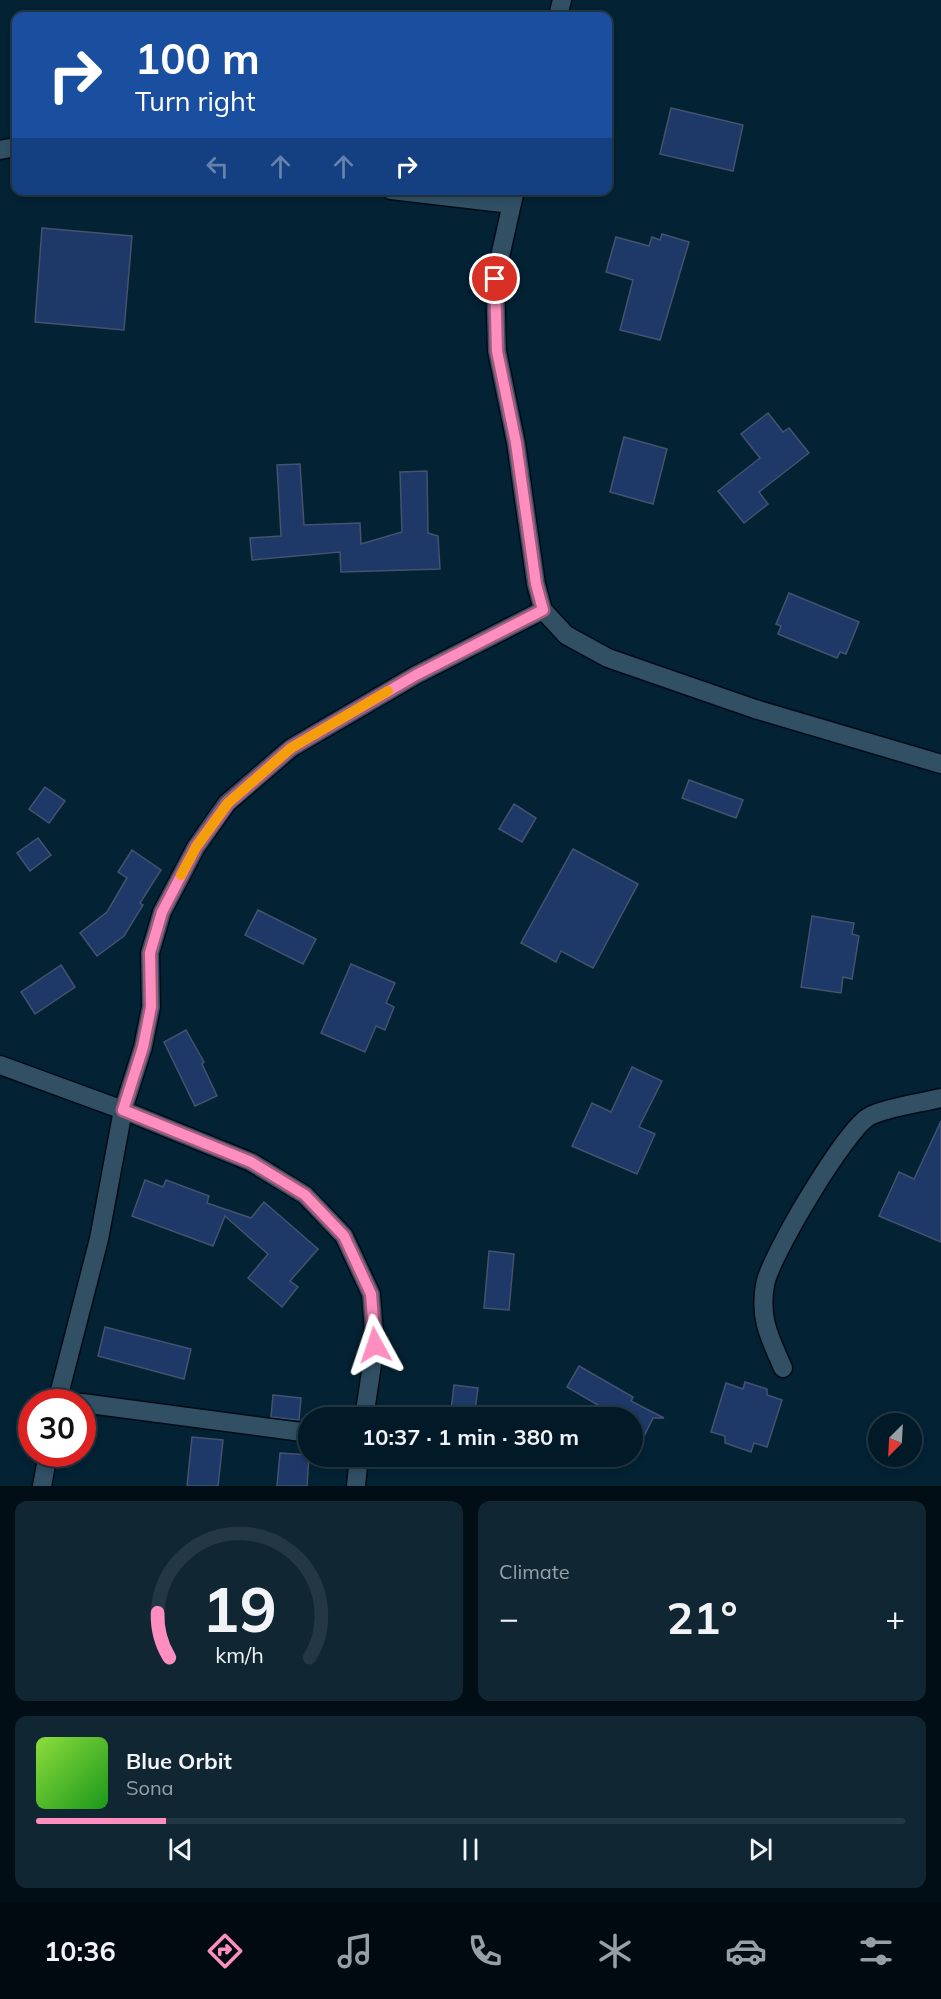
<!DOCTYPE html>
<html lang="en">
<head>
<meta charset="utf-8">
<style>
	body { margin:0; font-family:Mulish,sans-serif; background:#102733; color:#f1f3f6; height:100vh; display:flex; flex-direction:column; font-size:22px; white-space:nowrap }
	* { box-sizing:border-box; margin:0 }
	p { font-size:20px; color:#96a1a7 }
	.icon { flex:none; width:33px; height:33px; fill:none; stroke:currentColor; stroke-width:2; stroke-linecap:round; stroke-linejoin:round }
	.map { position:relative; height:1486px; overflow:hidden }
	.side { display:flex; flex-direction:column; gap:15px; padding:15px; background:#010e15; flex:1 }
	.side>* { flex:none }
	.banner { position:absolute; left:12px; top:12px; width:600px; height:183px; border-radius:12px; box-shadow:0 3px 9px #0003,0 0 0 2px #233844; background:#1a4fa0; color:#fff; overflow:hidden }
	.needle { width:39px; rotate:204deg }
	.buttons { position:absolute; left:868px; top:1413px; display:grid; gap:12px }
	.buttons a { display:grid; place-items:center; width:54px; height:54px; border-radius:50%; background:#021a27; box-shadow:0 3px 9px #0003,0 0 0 2px #233844; font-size:30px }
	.speed { position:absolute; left:18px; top:1389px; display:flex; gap:12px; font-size:30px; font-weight:700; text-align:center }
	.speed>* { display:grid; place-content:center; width:78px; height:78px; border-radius:50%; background:#021a27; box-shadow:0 3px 9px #0003,0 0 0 2px #233844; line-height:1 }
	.speed .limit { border:9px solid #d22; background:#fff; color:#111 }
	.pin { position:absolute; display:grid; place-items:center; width:51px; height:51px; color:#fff; margin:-26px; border:3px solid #fff; border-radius:50%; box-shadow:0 2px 6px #0007 }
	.me { position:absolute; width:66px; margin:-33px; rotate:355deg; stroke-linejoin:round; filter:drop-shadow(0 0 4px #0008) }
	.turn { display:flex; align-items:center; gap:21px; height:126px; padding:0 24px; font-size:27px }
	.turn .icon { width:78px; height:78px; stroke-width:2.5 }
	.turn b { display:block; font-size:42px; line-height:51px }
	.lanes { display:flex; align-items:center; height:57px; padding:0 24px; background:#0003; justify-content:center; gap:30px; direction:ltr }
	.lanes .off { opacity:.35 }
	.big { font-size:45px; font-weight:700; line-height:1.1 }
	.side .widget { flex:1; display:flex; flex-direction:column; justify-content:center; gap:9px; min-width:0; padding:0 21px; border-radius:12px; background:#102733 }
	.side .dial { align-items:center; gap:0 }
	.dial svg { height:156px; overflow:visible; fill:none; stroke:#233844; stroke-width:7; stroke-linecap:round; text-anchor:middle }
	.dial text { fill:#f1f3f6; stroke:none }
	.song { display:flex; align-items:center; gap:18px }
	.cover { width:72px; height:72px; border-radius:9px; background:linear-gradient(135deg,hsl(90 70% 55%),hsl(120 70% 35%)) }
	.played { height:6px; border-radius:3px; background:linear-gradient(90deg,#fd8ebf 15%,#233844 15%) }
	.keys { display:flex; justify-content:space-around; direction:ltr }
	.heat { display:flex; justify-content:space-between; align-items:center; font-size:33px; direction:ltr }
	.side .tiles { flex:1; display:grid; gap:15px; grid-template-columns:1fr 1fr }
	.widget:last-child { grid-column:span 2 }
	.trip { position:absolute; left:298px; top:1407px; width:345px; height:60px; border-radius:30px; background:#021a27; box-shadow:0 3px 9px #0003,0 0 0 2px #233844; font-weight:700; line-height:60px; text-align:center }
	.dock { display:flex; height:96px; justify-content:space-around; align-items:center; background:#010a10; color:#96a1a7 }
	.dock .icon { width:42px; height:42px }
	.dock .active { color:#fd8ebf }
	.dock b { font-size:27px; color:#f1f3f6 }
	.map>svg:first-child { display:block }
	.building { fill:#1e3868; stroke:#43536e; stroke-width:1.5 }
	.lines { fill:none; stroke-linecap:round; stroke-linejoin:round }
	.minor-casing { stroke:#000b17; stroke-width:21 }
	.minor { stroke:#315064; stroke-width:18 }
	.route-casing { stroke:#a45c7c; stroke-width:15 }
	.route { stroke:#fd8ebf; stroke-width:10 }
	.slow { stroke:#f59e0b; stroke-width:10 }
</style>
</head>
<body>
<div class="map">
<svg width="941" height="1486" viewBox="0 0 941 1486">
	<rect width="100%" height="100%" fill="#032234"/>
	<g class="building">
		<path d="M671 108 743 125 733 171 660 154Z"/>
		<path d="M42 228 132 236 124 330 35 322Z"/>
		<path d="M662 234 689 242 660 340 620 330 633 280 606 272 616 237 649 246 652 237 660 240Z"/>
		<path d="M768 413 783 432 789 428 809 453 759 492 768 504 744 523 718 491 760 458 741 434Z"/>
		<path d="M624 437 667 449 653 504 610 492Z"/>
		<path d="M300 464 304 525 360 523 361 544 402 532 400 472 427 471 428 533 438 536 440 569 341 572 340 552 252 560 250 538 281 536 277 465Z"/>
		<path d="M789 593 859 622 846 654 840 652 837 658 778 634 781 626 776 624Z"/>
		<path d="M689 780 743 800 736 818 682 798Z"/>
		<path d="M45 787 65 801 49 823 29 809Z"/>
		<path d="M514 804 536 818 522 842 499 829Z"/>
		<path d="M38 838 51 855 30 871 17 853Z"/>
		<path d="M573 849 638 884 593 968 561 951 556 962 521 943Z"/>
		<path d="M132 850 161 870 140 903 143 905 124 936 97 956 80 933 107 912 127 878 118 872Z"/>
		<path d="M258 910 316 939 303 964 245 935Z"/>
		<path d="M812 916 854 923 852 934 859 936 852 979 843 977 841 993 801 987Z"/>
		<path d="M351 964 395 983 386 1003 394 1007 385 1030 376 1026 365 1052 321 1033Z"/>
		<path d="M61 965 75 987 35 1014 21 992Z"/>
		<path d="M186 1030 204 1062 202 1064 217 1096 195 1106 164 1042Z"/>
		<path d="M632 1067 662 1081 639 1127 655 1134 637 1174 572 1146 592 1103 611 1112Z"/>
		<path d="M941 1121V1242L879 1216 899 1172 914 1179Z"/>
		<path d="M145 1180 163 1187 166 1180 209 1196 207 1203 251 1218 264 1202 318 1249 290 1281 298 1287 282 1307 248 1278 268 1254 225 1216 213 1246 132 1216Z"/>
		<path d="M489 1251 514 1254 509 1310 484 1308Z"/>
		<path d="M105 1327 191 1349 184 1379 98 1356Z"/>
		<path d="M579 1366 633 1397 631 1401 664 1418H653L633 1459V1418H620L567 1387Z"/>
		<path d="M745 1382 767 1389V1395L782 1400 767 1447 754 1443 751 1452 725 1443V1436L711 1432 726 1383 743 1389Z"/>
		<path d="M454 1385 478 1388 474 1418H450Z"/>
		<path d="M273 1395 301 1398 299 1420 271 1417Z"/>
		<path d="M192 1437 223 1440 218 1486H187Z"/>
		<path d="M280 1453 309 1455 307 1486H277Z"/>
	</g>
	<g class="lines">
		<g class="minor-casing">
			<g id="minor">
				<path d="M558 16 562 0"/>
				<path d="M0 150 16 147"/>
				<path d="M391 190 511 204"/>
				<path d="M515 190 495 279 497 351 516 443 536 584 543 610 566 635 608 658 755 709 941 764"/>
				<path d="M0 1065 123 1110 251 1162 305 1195 344 1236 371 1294 375 1345 364 1418"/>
				<path d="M783 1368C770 1338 759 1319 765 1285 769 1258 847 1127 870 1116 888 1107 921 1103 941 1098"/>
				<path d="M57 1402 99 1239 123 1110 143 1047 151 1007 150 953 162 912 196 847 227 803 291 748 416 675 543 610"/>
				<path d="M82 1403 309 1433"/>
				<path d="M42 1486 48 1454"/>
				<path d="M356 1486 359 1456"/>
			</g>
		</g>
		<use href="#minor" class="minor"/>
	</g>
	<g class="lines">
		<g class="route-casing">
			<path id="route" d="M375 1345 371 1294 344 1236 305 1195 251 1162 123 1110 143 1047 151 1007 150 953 162 912 196 847 228 803 291 748 416 675 543 610 536 584 516 443 497 351 495 279"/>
		</g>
		<use href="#route" class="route"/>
		<path class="slow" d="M181 875 196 847 228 803 291 748 388 691"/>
	</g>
</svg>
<div class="buttons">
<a><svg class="needle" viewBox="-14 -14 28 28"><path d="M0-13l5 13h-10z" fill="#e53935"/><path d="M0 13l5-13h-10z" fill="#96a1a7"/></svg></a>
</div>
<div class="speed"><div class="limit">30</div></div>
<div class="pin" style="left:495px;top:279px;background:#d93025"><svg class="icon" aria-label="arrive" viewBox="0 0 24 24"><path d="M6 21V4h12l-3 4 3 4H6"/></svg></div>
<svg class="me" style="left:375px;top:1345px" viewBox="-20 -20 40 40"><path d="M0-17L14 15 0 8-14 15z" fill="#fd8ebf" stroke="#fff" stroke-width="4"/></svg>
<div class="trip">10:37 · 1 min · 380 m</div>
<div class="banner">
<div class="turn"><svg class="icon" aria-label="right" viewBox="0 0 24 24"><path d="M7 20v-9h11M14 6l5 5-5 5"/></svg><div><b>100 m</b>Turn right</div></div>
<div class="lanes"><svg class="icon off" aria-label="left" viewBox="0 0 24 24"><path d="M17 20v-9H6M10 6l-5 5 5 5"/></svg><svg class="icon off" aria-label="ahead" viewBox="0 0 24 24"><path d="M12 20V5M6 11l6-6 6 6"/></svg><svg class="icon off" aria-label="ahead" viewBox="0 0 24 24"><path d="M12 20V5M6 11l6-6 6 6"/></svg><svg class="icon" aria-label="right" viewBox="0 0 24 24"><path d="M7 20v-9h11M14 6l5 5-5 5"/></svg></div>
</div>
</div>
<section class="side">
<div class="tiles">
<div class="widget dial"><svg viewBox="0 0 100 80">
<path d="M14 69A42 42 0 1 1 86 69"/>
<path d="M14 69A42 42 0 0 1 8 46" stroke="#fd8ebf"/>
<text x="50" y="56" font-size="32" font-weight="700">19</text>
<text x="50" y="72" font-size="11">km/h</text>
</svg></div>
<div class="widget"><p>Climate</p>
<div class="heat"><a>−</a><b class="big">21°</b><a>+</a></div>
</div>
<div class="widget">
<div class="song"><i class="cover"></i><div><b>Blue Orbit</b><p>Sona</p></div></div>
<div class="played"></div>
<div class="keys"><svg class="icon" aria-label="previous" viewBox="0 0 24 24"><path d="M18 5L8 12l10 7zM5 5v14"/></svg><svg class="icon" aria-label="pause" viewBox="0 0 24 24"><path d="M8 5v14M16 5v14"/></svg><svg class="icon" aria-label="next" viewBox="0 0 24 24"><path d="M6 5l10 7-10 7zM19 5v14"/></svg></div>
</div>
</div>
</section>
<nav class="dock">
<b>10:36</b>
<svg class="icon active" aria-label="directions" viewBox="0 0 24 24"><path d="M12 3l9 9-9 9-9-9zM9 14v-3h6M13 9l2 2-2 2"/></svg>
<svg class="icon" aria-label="music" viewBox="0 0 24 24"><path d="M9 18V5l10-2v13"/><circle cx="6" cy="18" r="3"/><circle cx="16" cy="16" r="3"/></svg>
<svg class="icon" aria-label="phone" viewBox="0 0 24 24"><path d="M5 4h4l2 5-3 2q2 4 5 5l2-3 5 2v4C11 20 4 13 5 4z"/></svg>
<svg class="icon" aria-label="climate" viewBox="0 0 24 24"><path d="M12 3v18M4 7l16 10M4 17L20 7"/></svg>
<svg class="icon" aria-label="car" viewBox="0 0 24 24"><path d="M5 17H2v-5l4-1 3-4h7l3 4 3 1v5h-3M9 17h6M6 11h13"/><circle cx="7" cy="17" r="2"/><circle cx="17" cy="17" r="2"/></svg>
<svg class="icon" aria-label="filters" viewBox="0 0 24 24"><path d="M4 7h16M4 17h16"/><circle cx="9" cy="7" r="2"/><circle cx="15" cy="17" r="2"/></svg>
</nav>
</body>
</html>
